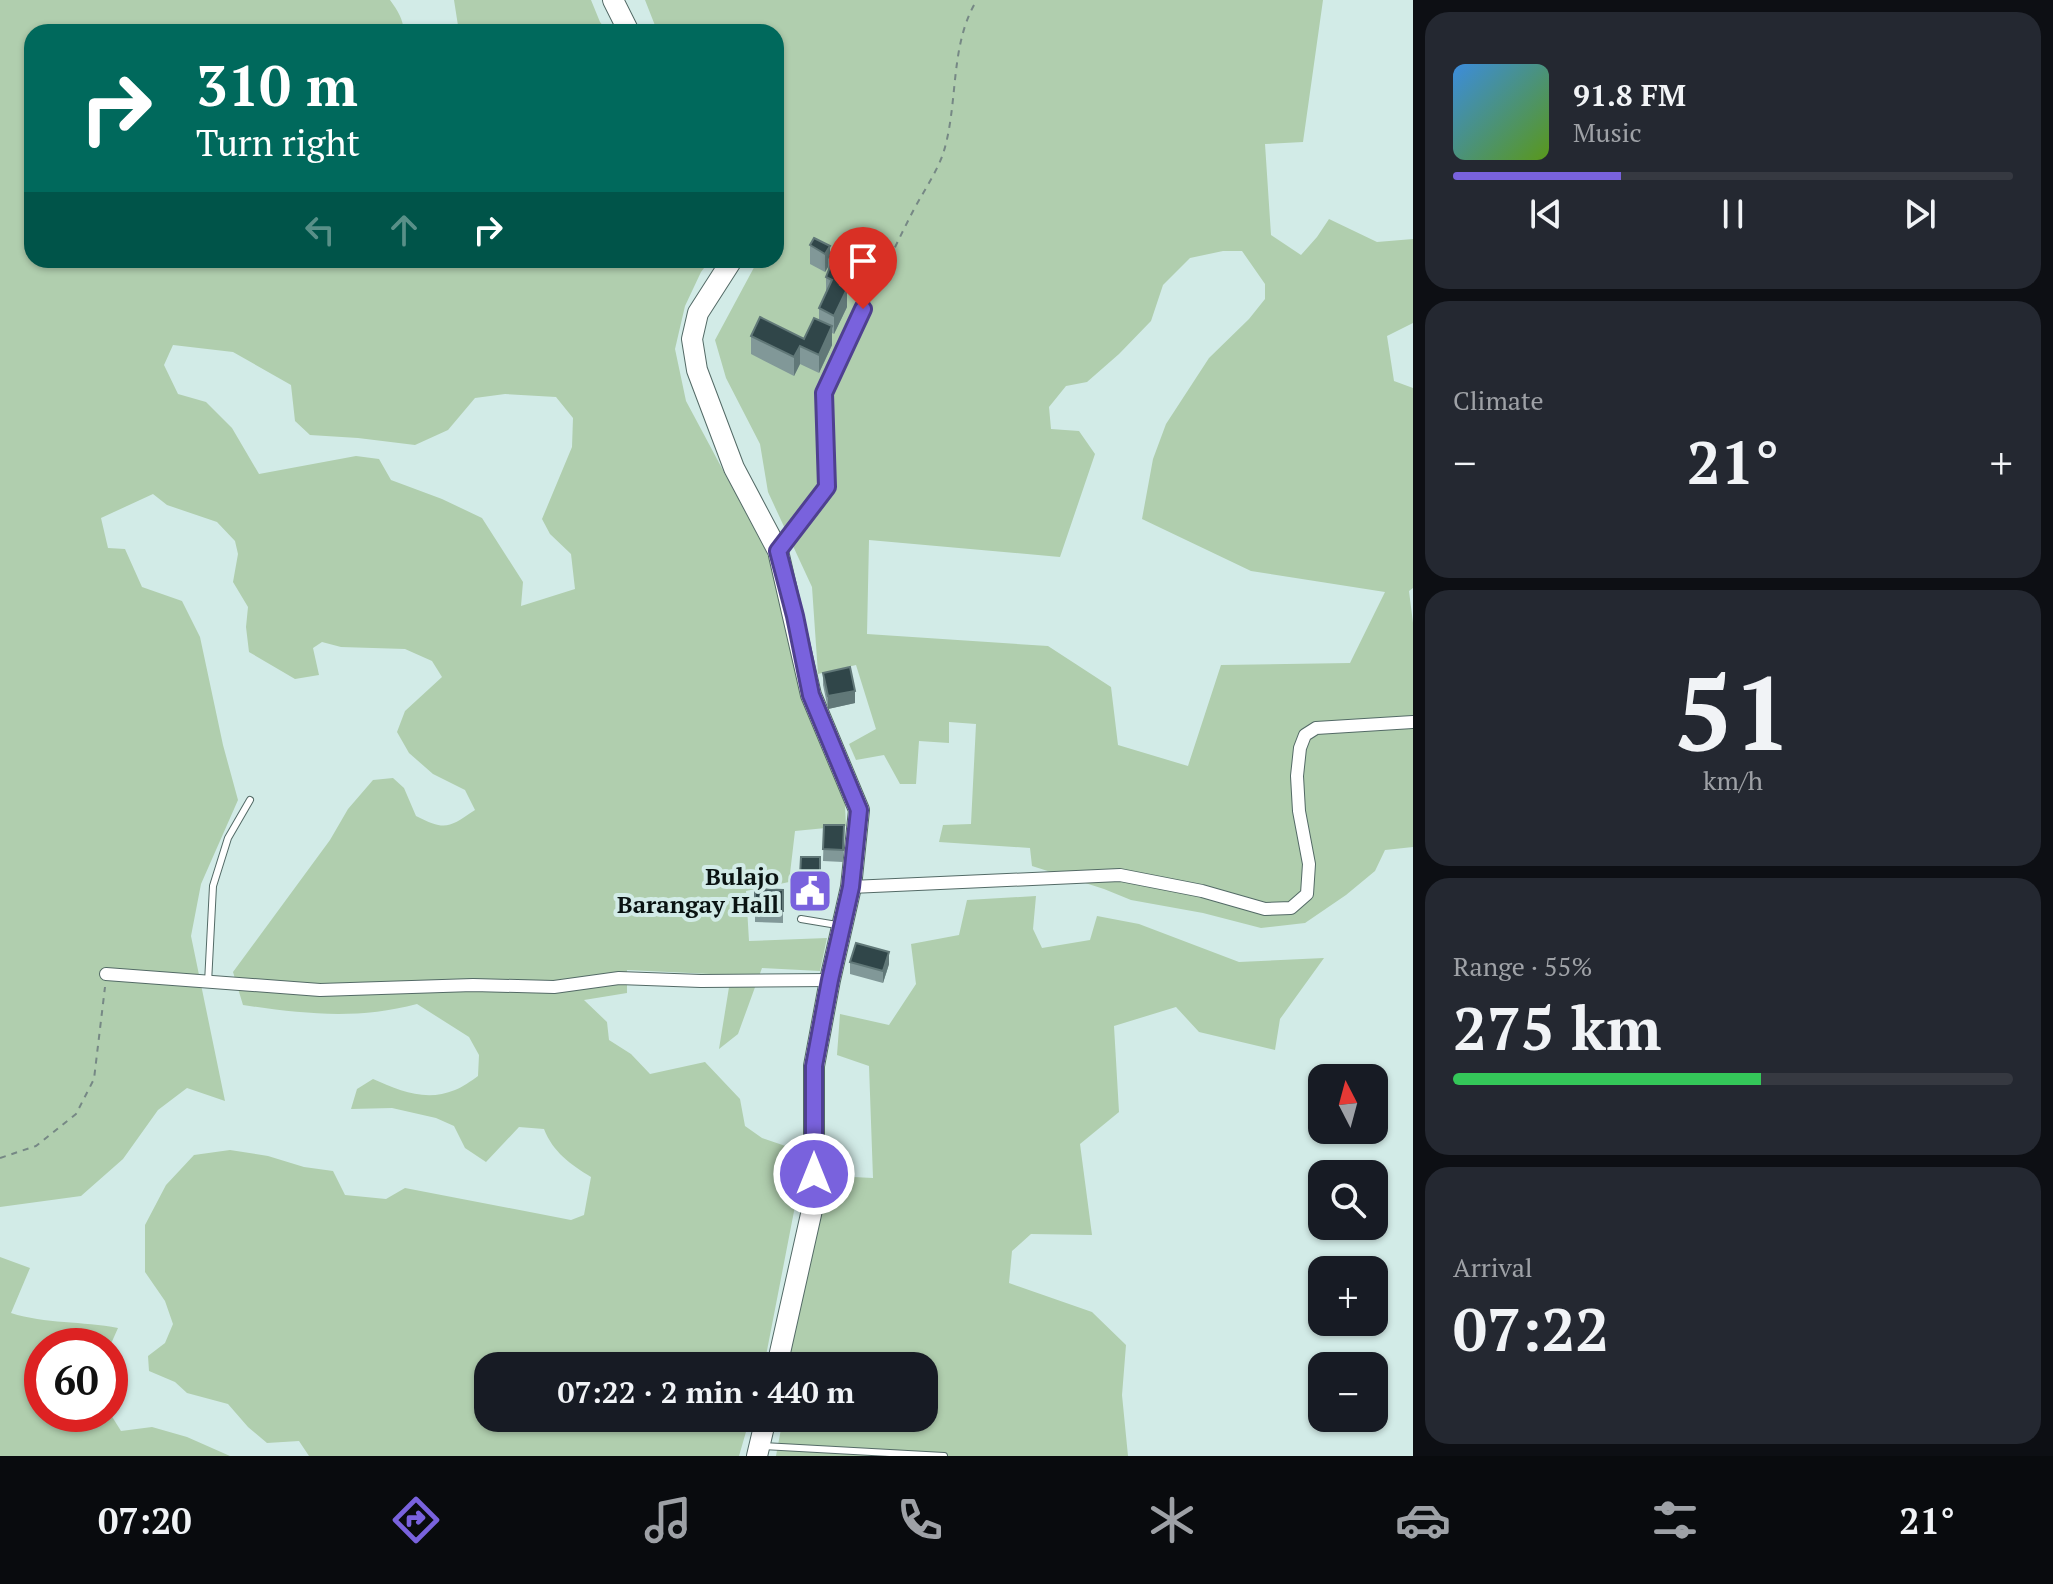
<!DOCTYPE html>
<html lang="en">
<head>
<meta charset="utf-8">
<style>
	body { margin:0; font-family:"PT Serif",serif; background:#242831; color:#f1f3f6; height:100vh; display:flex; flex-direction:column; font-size:30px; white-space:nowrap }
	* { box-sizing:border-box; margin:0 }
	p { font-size:26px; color:#9ea1a6 }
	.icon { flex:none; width:44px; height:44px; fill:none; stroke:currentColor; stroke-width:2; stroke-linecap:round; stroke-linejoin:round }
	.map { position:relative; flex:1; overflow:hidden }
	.panel { display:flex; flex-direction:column; gap:12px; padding:12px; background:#0d0f14; width:640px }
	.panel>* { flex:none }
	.banner { position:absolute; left:24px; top:24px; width:760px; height:244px; border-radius:24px; box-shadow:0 2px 6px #0004; background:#00695c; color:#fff; overflow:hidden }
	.needle { width:52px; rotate:354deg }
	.tools { position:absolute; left:1308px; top:1064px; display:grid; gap:16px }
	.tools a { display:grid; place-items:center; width:80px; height:80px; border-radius:16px; background:#171b24; box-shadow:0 2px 6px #0004; font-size:40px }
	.speed { position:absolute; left:24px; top:1328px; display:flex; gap:16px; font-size:40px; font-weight:700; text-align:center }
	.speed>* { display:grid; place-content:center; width:104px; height:104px; border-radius:50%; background:#171b24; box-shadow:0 2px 6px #0004; line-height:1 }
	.speed .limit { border:12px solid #d22; background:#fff; color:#111 }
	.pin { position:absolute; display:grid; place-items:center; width:68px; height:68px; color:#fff; margin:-82px -34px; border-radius:50% 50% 50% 0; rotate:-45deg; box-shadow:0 0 8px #0007 }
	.pin .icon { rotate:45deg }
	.me { position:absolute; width:88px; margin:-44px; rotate:0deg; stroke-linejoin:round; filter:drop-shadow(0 0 6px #0008) }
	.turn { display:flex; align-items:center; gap:28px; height:168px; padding:0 40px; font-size:36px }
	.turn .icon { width:104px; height:104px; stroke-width:2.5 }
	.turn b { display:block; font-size:56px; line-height:68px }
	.lanes { display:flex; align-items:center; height:76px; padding:0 40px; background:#0003; justify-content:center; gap:40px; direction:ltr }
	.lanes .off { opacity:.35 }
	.big { font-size:60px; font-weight:800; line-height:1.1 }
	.panel .card { flex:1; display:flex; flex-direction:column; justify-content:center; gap:12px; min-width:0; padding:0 28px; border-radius:24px; background:#242831 }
	.panel .dial { align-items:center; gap:0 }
	.dial b { font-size:104px; line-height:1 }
	.song { display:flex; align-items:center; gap:24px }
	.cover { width:96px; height:96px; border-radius:12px; background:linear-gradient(135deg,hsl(210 70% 55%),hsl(90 70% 35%)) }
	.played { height:8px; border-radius:4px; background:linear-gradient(90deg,#7962dd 30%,#363941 30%) }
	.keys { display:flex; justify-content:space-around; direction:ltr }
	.heat { display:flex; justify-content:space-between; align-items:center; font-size:44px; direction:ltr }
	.charge { height:12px; border-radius:6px; background:linear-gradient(90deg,#34c759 55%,#363941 0) }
	.trip { position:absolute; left:474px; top:1352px; width:464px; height:80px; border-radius:24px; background:#171b24; box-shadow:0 2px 6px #0004; font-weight:800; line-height:80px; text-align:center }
	.menu { display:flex; height:128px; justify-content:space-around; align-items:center; background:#090b0e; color:#9ea1a6 }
	.menu .icon { width:56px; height:56px }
	.menu .selected { color:#7962dd }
	.menu b { font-size:36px; color:#f1f3f6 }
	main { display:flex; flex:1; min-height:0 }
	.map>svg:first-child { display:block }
	.green { fill:#b0ceae; fill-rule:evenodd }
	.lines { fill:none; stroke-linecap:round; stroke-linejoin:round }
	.lane-casing { stroke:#536a66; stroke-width:8 }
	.street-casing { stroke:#536a66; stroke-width:14 }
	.primary-casing { stroke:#536a66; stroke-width:22 }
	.path { stroke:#768885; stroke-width:2; stroke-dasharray:6 6; stroke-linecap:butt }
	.lane { stroke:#fff; stroke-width:6 }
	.street { stroke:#fff; stroke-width:12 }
	.primary { stroke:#fff; stroke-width:20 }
	.wall { fill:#819898 }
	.shaded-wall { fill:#617878 }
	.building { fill:#304649; stroke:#617878; stroke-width:2 }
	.route-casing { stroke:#4f4090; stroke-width:20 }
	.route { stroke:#7962dd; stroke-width:14 }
	.labels { text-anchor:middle; stroke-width:8; stroke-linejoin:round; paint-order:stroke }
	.poi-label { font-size:24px; font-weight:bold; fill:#0a1312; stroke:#d2ebe7; text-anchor:end }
</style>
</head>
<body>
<main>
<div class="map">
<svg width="1413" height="1456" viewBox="0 0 1413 1456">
	<rect width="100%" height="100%" fill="#d2ebe7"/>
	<g class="green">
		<path d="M0 0H390C398 11 403 19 404 32H32V260H710L701 272 685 306 675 349 686 401 764 547 777 578 834 775 845 805 846 826 795 831 789 882 746 891 749 941 827 938 820 971 762 968 738 1034 719 1049 731 975 627 970V993L584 1000 607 1022 609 1040 631 1054 650 1074 705 1062 740 1099 745 1126 762 1138 803 1152 796 1201 764 1366H488V1418H750L739 1456H309L299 1441 267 1443 248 1427 228 1404 187 1393 175 1382 149 1371 148 1356 165 1343 173 1324 165 1301 145 1272V1225L166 1185 194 1155 230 1150 268 1156 304 1167 333 1171 345 1195 386 1199 405 1188 571 1220 584 1215 591 1177C570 1164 553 1152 544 1129L519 1127 486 1162 465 1148 454 1126 436 1118 392 1108 351 1109 357 1089 373 1079C400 1091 426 1102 455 1090 463 1087 471 1081 478 1076L479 1055 469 1037 417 1004C357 1020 303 1014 243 1005L233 972 330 840 348 809 373 780 393 778 404 788 416 816C446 831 448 828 475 810L465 790 433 774 409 753 397 732 405 711 442 677 432 661 405 649 341 647 322 642 313 648 319 675 295 679 249 652 246 627 248 607 233 582 238 554 235 541 217 522 167 505 153 494 101 518 108 548 125 549 142 587 182 601 200 637 223 745 238 800 201 884 191 936 225 1101 187 1088 158 1110 123 1159 81 1196 0 1207ZM173 345 233 352 291 385 295 421 310 435 358 438 415 445 448 430 475 398 505 394 556 397 573 418 572 447 542 519 550 534 571 554 575 589 521 606 523 582 482 518 442 499 391 480 379 459 356 456 259 474 232 428 206 402 178 394 164 365Z"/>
		<path d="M454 0H591L600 22 608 32H459Z"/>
		<path d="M645 0H1323L1303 142 1265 144 1271 235 1301 255 1317 237 1329 219 1377 242 1413 239V323L1387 336 1394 381 1413 388V588L1409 591 1413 623V847L1385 850 1375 871 1346 895 1305 923 1261 928 1203 913 1131 900 1104 889 1032 866 1030 848 939 842 943 825 971 824 976 724 949 722V743L919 741 916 784H900L884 755 856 760 849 744 876 729 856 665 818 674 812 587 768 492 760 444 726 378 715 340 758 260H776V32H675L656 28ZM1223 251H1242L1265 284V299L1249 319 1209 358 1166 424 1153 459 1142 519 1251 571 1385 592 1350 663 1221 665 1188 766 1118 745 1111 687 1048 646 867 634 869 540 1060 557 1095 454 1079 431 1051 429 1049 407 1066 386 1087 382 1119 354 1151 321 1163 285 1190 258Z"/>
		<path d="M1036 896 1033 929 1042 948 1090 940 1097 916 1139 924 1239 962 1324 958 1280 1019 1275 1050 1199 1032 1176 1007 1114 1026 1119 1112 1080 1144 1092 1235 1031 1234 1012 1251 1009 1283 1092 1312 1126 1345 1122 1395 1128 1456H776L783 1418H924V1366H877V1362L780 1354 832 1176 873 1178 869 1066 837 1055 840 1014 889 1025 916 984 911 944 959 935 967 900Z"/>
		<path d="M0 1257 30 1268 11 1313C45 1324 83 1321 118 1328L110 1346H42V1414H110V1386L111 1415 121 1431 152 1427 187 1437 230 1456H0Z"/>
	</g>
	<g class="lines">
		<g class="lane-casing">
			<g id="lane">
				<path d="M781 548 827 487 824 393 863 309"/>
				<path d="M801 919 837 925"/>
				<path d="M208 983 213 886 228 838 250 800"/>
				<path d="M763 1446 944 1456"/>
			</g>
		</g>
		<g class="street-casing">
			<g id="street">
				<path d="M851 887 1120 875 1202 891 1265 909 1291 908 1307 894 1309 864 1299 811 1297 776 1300 748 1305 735 1316 728 1413 722"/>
				<path d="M106 974 320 990 473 985 554 987 619 978 701 981 830 980"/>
			</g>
		</g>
		<g class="primary-casing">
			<g id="primary">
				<path d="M613 0 629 32"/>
				<path d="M732 260 698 313 692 339 697 370 734 468 778 551 811 695 859 810 851 887 830 980 814 1066V1201L777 1366"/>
				<path d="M757 1456 766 1418"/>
			</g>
		</g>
		<g class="path">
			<path d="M868 301C883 274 895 246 909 219 919 198 935 176 943 154 959 104 949 45 977 0"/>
			<path d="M0 1158 36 1146 76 1114 94 1079 105 987"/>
		</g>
		<use href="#lane" class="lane"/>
		<use href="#street" class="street"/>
		<use href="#primary" class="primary"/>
	</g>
	<g class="wall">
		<path d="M810 245 830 255 840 266 846 288 847 307 834 334 832 333V345L819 373 800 364 794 376 751 354V336L804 339 819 320V308L826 294V277L828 272V267L825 272 810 264Z"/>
		<path d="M823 673 855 703 828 709 823 685Z"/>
		<path d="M824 825 844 838 843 862 823 861Z"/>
		<path d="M801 857H820V900H800Z"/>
		<path d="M755 889 783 890V923L755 922Z"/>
		<path d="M850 962 889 964 883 983 850 974Z"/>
	</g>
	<g class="shaded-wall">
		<path d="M830 246V258L828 257V267L825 272V254Z"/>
		<path d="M847 269V287L840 303V285Z"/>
		<path d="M847 289V307L834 334V316Z"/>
		<path d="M832 326V345L819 373V355Z"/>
		<path d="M800 346V364L794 376V357Z"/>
		<path d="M855 691V703L828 709V696Z"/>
		<path d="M889 952V964L883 983V971Z"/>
	</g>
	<g class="building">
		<path d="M814 238 830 246 825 254 810 245Z"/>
		<path d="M832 251 840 256 836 262 828 257Z"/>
		<path d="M832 262 847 269 840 285 847 289 834 316 819 308 832 280 826 277Z"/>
		<path d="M760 317 804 339 814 318 832 326 819 355 800 346 794 357 751 336Z"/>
		<path d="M850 667 855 691 828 696 823 673Z"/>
		<path d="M824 825H844L843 850 823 849Z"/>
		<path d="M801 857H820V876H800Z"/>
		<path d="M755 889 783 890V911L755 910Z"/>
		<path d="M856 943 889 952 883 971 850 962Z"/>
	</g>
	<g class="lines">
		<g class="route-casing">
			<path id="route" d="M814 1174V1066L830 980 851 887 859 810 811 695 795 616 778 551 827 487 824 393 863 309"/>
		</g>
		<use href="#route" class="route"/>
	</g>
	<defs>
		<g id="civic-square" transform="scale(2.3)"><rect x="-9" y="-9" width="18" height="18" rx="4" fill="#7962dd" stroke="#d2ebe7"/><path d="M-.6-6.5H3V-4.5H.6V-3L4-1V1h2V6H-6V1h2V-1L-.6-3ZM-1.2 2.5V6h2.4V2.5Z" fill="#fff"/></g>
	</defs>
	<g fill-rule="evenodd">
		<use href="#civic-square" x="810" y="891"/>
	</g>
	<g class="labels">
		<g class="poi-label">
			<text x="779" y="885">Bulajo<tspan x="779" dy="28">Barangay Hall</tspan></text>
		</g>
	</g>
</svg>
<div class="tools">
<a><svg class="needle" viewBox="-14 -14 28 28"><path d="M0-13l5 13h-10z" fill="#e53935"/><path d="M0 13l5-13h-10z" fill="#9ea1a6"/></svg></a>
<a><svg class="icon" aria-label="search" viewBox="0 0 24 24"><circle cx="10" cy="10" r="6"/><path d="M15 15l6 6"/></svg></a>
<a>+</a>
<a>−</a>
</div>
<div class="speed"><div class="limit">60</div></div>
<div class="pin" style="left:863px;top:309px;background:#d93025"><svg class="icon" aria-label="arrive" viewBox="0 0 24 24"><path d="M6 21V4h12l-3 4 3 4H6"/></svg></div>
<svg class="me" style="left:814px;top:1174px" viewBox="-20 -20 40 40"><circle r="17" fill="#7962dd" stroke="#fff" stroke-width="3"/><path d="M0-11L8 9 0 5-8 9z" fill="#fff"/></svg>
<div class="trip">07:22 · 2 min · 440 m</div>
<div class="banner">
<div class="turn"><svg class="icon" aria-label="right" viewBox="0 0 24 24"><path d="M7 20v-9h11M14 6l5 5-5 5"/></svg><div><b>310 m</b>Turn right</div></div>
<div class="lanes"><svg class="icon off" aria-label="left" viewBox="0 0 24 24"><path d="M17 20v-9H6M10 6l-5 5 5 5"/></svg><svg class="icon off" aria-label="ahead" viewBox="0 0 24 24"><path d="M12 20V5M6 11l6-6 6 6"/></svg><svg class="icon" aria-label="right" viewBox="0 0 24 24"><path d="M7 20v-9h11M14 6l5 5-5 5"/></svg></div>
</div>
</div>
<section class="panel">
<div class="card">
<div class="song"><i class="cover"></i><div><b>91.8 FM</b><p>Music</p></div></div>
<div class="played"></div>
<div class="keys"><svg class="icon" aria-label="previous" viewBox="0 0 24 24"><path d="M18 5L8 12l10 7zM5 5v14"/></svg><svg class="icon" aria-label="pause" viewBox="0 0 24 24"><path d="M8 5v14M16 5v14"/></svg><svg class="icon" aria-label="next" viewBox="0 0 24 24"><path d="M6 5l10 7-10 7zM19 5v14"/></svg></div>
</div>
<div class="card"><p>Climate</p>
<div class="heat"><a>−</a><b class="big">21°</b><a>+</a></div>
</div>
<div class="card dial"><b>51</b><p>km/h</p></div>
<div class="card"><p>Range · 55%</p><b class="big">275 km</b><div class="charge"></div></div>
<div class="card"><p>Arrival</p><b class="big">07:22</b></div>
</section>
</main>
<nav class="menu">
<b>07:20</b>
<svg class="icon selected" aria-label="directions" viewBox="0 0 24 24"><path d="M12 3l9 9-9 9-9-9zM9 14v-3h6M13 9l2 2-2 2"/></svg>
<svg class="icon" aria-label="music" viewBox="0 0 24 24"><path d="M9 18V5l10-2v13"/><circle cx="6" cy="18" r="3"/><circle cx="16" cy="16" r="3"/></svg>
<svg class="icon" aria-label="phone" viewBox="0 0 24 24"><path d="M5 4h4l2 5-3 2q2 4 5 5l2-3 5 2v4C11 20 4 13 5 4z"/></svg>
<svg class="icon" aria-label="climate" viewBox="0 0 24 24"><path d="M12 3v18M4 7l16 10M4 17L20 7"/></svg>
<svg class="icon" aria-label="car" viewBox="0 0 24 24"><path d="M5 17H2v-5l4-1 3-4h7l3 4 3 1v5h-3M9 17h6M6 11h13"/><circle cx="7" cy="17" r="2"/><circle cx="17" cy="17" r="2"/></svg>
<svg class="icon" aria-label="filters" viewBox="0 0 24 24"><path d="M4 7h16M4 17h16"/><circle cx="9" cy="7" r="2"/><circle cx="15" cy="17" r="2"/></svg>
<b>21°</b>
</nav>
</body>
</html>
